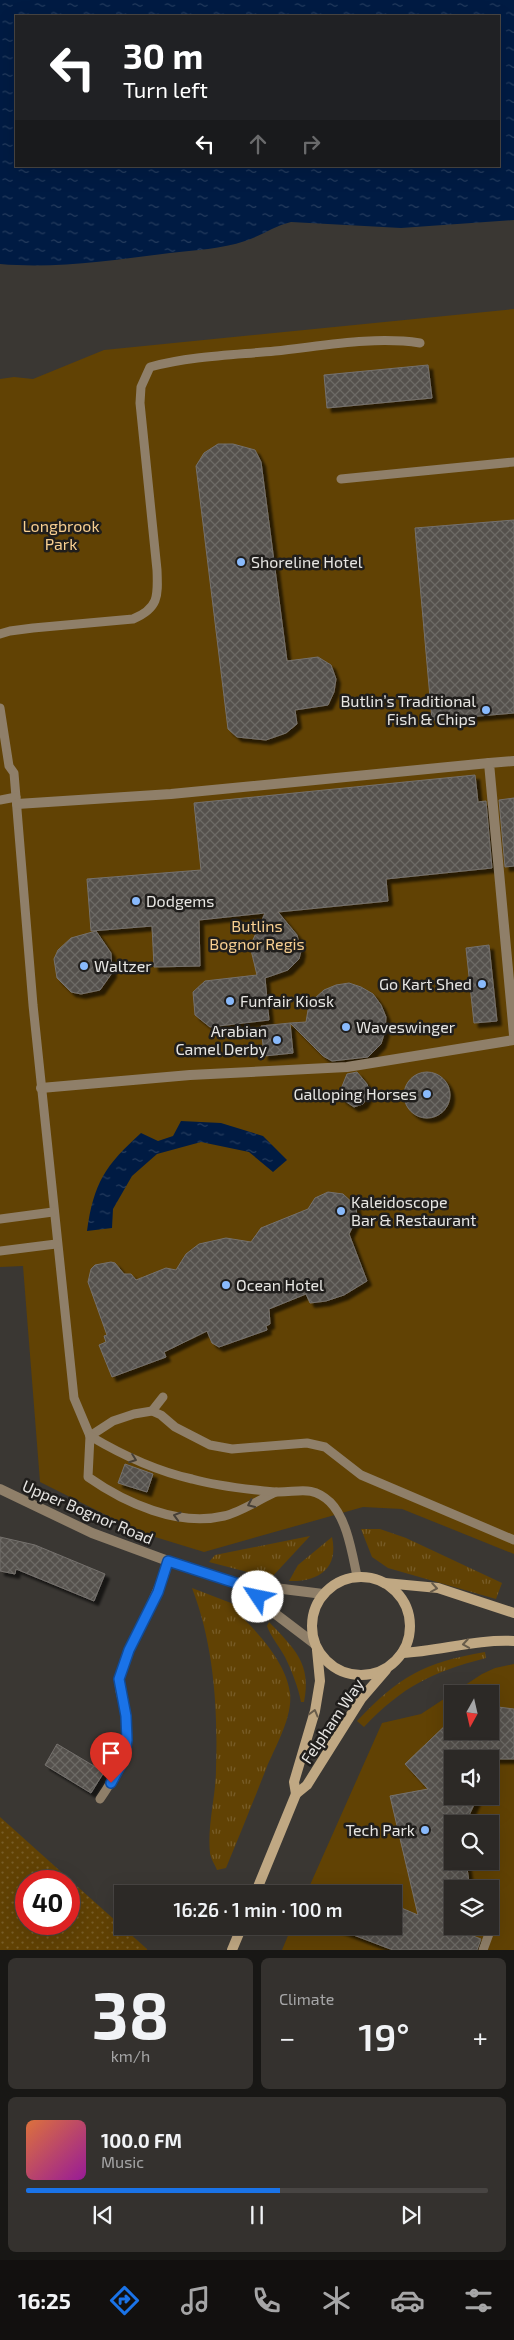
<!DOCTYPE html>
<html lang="en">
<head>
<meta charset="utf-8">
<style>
	body { margin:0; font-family:"Exo 2",sans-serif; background:#34312e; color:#f1f3f6; height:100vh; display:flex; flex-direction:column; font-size:19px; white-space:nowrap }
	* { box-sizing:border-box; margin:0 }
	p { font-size:16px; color:#a6a6a7 }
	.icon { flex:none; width:28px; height:28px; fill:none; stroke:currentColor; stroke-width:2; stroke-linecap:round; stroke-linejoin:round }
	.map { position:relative; height:1950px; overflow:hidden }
	.side { display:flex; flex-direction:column; gap:8px; padding:8px; background:#181715; flex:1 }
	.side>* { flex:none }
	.banner { position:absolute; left:15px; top:15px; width:485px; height:152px; border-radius:0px; box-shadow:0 5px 20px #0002,0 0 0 1px #484543; background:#202124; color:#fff; overflow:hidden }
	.needle { width:32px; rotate:188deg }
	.buttons { position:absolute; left:444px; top:1685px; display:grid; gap:10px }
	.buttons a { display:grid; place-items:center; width:55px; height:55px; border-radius:0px; background:#2c2926; box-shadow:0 5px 20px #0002,0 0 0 1px #484543; font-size:25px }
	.speed { position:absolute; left:15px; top:1870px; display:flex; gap:10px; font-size:25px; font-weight:700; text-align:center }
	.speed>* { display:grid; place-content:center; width:65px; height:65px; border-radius:50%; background:#2c2926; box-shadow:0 5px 20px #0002,0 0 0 1px #484543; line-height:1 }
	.speed .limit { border:8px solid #d22; background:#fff; color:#111 }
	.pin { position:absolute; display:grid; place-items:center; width:42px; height:42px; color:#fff; margin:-51px -21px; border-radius:50% 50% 50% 0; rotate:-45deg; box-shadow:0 0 5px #0007 }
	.pin .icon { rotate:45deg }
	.me { position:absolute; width:55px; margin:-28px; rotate:304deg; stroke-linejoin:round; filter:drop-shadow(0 0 4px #0008) }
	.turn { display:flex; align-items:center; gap:18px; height:105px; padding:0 25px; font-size:22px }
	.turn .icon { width:65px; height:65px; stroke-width:2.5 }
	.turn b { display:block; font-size:35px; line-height:42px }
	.lanes { display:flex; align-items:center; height:48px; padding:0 25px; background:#0003; justify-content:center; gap:25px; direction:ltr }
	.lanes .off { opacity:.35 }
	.big { font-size:38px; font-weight:600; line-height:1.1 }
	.side .widget { flex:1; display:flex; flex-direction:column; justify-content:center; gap:8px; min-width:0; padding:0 18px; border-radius:8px; background:#34312e }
	.side .dial { align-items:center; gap:0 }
	.dial b { font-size:65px; line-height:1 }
	.song { display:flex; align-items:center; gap:15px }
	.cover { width:60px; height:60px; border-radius:8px; background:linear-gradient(135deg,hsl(20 70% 55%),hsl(300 70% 35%)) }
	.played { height:5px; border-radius:2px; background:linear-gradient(90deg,#1a73e8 55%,#484543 55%) }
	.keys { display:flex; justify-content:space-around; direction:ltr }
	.heat { display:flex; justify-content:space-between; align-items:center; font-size:28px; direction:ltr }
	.side .tiles { flex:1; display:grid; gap:8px; grid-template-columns:1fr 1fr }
	.widget:last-child { grid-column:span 2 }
	.trip { position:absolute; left:114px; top:1885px; width:288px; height:50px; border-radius:0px; background:#2c2926; box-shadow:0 5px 20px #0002,0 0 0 1px #484543; font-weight:600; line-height:50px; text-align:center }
	.tabs { display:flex; height:80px; justify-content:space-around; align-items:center; background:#12100f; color:#a6a6a7 }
	.tabs .icon { width:35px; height:35px }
	.tabs .current { color:#1a73e8 }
	.tabs b { font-size:22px; color:#f1f3f6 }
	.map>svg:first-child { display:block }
	.grass { fill:url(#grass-tufts) }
	.park { fill:#614204; fill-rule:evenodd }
	.garden { fill:url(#garden-dots); fill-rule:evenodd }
	.water { fill:url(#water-ripples); fill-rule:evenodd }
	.building { fill:url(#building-cross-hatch); stroke:#75716d; filter:url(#shadow) }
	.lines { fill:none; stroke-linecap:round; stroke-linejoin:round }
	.service { stroke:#8f7f69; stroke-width:9 }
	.pedestrian { stroke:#8f7f69; stroke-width:10 }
	.tertiary { stroke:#8f7f69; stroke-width:10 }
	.secondary { stroke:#c0a883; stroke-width:10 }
	.oneway { stroke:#474037 }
	.oneway2 { stroke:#685c4a }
	.route-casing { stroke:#114b97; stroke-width:12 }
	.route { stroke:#1a73e8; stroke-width:9 }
	.poi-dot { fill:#89bafc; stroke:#201e1c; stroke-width:2 }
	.labels { text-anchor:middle; stroke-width:5; stroke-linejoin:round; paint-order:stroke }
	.park-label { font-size:16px; fill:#f8cf91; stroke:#201e1c }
	.poi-label { font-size:16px; fill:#e7e6e3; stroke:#201e1c; text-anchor:start }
	.street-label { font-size:16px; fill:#e7e6e3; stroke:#201e1c }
</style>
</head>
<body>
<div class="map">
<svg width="514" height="1950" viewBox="0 0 514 1950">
	<defs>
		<pattern id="grass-tufts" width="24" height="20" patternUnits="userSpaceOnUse" patternTransform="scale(1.25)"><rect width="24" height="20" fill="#614204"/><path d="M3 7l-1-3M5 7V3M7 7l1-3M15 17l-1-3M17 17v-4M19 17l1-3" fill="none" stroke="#785d28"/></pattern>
		<pattern id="garden-dots" width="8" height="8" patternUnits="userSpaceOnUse" patternTransform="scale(1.25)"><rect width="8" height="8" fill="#614204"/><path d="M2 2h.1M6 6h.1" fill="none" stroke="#785d28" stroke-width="1.8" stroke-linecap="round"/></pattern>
		<pattern id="water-ripples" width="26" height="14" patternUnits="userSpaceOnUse" patternTransform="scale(1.25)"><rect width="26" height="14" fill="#001b43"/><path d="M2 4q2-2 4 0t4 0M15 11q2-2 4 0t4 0" fill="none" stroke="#253c5e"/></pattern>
		<pattern id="building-cross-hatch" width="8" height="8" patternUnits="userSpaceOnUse" patternTransform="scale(1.25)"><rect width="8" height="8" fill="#54514d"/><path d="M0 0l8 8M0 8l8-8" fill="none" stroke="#6d6a66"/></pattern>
		<filter id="shadow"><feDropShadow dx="4.5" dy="4.5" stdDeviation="1" flood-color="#0009"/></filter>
	</defs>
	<rect width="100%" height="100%" fill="#3a3733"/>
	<g class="grass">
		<path d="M361 1529H380L406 1538 502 1583 496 1599 388 1568 372 1557Z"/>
		<path d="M310 1536 271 1578 209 1562 215 1555Z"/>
		<path d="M332 1537C339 1569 318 1582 289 1581L298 1565Z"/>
		<path d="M192 1588 231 1603 246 1615 244 1619C262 1637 287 1666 290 1693 293 1717 275 1747 266 1769 253 1802 240 1835 226 1868L217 1870C215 1865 211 1859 210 1853 207 1826 216 1796 216 1769 218 1708 214 1645 192 1588Z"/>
		<path d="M269 1622C294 1648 312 1664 304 1702H301C298 1686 292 1672 285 1657 279 1646 271 1637 267 1626Z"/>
		<path d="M485 1652 486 1658C432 1672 403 1686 364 1727L357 1721C400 1676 423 1663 485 1652Z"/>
	</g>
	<g class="park">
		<path d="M514 309V1554L402 1509 363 1507 204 1552 142 1533 40 1482 23 1266 0 1267V379L14 377 33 379 104 350Z"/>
		<path d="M514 1664V1950H282L292 1926H392V1894H306L382 1723 421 1714 482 1674 495 1668ZM452 1694H490V1731H452ZM452 1759H490V1796H452ZM452 1824H490V1861H452ZM452 1889H490V1926H452Z"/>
	</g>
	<path class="garden" d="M0 1817 147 1949V1950H0ZM26 1881H69V1924H26Z"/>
	<g class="water">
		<path d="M0 0H514V220L401 228 291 222C274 226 261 236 245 241 222 249 195 250 170 253 115 260 56 269 0 264ZM16 16H499V166H16Z"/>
		<path d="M181 1121 221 1123 263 1136 287 1160 273 1172 249 1152 201 1142 157 1154 132 1176 113 1209 112 1228 87 1231C94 1182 105 1166 141 1133L158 1141 173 1136Z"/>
	</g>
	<g class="building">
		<path d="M428 365 432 398 327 408 324 375Z"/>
		<path d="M218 444H233L255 450 261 462 287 661 318 657 331 665 336 679 334 692 328 705 295 710 297 724 286 733 266 740 237 737 228 729 196 466 204 453Z"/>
		<path d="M514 520V713L432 720 415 528Z"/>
		<path d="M475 775 478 802 486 801 492 868 386 879 388 901 278 912 297 935 301 951 299 959 288 970 265 978 269 1020 210 1027 195 1015 193 992 205 981 257 975 251 950 252 942 265 913 199 920 200 966 154 967 152 926 91 931 87 879 201 870 194 803Z"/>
		<path d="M514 798V866L505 867 499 800Z"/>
		<path d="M96 931 111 953 112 973 100 990 81 994 71 992 57 978 54 959 58 950 71 938Z"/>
		<path d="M489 945 497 1021 474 1023 466 948Z"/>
		<path d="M349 983 361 987 373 994 381 1005 386 1017 385 1031 381 1044 368 1057 332 1061 323 1056 290 1023 306 1022 308 1010 314 999 324 990 336 985Z"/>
		<path d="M290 1023 293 1053 264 1056 261 1026Z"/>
		<path d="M357 1072 367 1084 370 1093 363 1104 354 1107 342 1099 341 1089 347 1074Z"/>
		<circle cx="427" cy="1095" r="23"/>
		<path d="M328 1192 343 1194 356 1206 357 1218 349 1234 367 1281 344 1295 326 1301 310 1303 306 1294 269 1309 270 1324 266 1326 267 1330 219 1347 212 1343 207 1331 164 1352 166 1357 112 1377 99 1345 106 1342 104 1336 107 1335 88 1282 91 1269 95 1265 111 1262 115 1263 124 1274H131L136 1280 166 1268 176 1270 186 1254 199 1244 226 1238 251 1242 261 1228 308 1209 315 1198Z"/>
		<path d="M125 1464 153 1474 147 1492 118 1483Z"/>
		<path d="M0 1537 35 1545 105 1574 94 1601 16 1569 15 1574 0 1571Z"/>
		<path d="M490 1706 514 1709V1759H452V1796H478L465 1824H452V1850L447 1861H466L470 1889H452V1928L481 1939 477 1950H393L335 1928 392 1926 399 1907 418 1915 390 1796 428 1789 405 1764 452 1719V1731H490Z"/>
		<path d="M57 1744 104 1772 91 1793 45 1765Z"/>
	</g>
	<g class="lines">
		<g class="service">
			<path d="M341 479 514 462"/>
			<path d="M0 634 10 631 33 628 133 619C159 608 158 596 157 570L140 403 141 387 150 367C191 356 234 355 275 351 323 346 373 336 420 343"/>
			<path d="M0 708 9 766 14 773 33 1005 74 1398 90 1436 88 1477C125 1503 178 1527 224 1516 241 1512 260 1499 276 1492"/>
			<path d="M0 800 16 797"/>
			<path d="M0 1219 53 1212"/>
			<path d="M0 1251 56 1244"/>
			<path d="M152 1411 163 1397"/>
			<path d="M90 1436 113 1421 134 1414 152 1411 161 1415 175 1427 210 1445 232 1449 307 1443 325 1447 361 1475 514 1540"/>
			<path d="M90 1436C122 1455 156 1471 192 1479 213 1485 254 1490 275 1492 297 1493 311 1484 330 1502 347 1519 352 1553 357 1576"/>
			<path d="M100 1799C118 1773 132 1747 126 1714 124 1703 117 1689 120 1677 130 1636 157 1602 168 1561"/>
			<path d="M483 1950 493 1923"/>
		</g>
		<g class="pedestrian">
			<path d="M514 761 489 763 514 1035"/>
			<path d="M17 804 171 794 489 763"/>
			<path d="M41 1088 190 1075 347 1067 514 1040"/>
		</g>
		<g class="tertiary">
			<path d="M0 1489 92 1533 168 1561 251 1588H275L323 1594"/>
			<path d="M251 1588 265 1606 315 1644"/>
		</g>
		<g class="secondary">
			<circle cx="361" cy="1626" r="49"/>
			<path d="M385 1583 438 1588 514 1613"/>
			<path d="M402 1653C440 1651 476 1639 514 1641"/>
			<path d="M296 1794 294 1782 315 1711 320 1681 317 1650"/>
			<path d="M255 1894 296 1794 307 1785 361 1699 386 1670"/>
			<path d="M232 1950 242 1926"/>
		</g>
	</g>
	<defs><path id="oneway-chevron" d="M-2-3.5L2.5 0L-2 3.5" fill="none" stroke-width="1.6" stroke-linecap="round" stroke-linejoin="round" transform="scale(1.25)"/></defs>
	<g class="oneway">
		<use href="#oneway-chevron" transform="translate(133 1459) rotate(20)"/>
		<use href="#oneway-chevron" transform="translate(251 1504) rotate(155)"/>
		<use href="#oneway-chevron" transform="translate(177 1516) rotate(-164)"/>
	</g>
	<g class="oneway2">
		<use href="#oneway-chevron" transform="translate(434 1588) rotate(9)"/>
		<use href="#oneway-chevron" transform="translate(466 1644) rotate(171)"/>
		<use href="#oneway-chevron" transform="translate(314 1713) rotate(-75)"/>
	</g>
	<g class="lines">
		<g class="route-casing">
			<path id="route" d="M111 1783 124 1759 127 1740 126 1716 119 1679 129 1650 158 1592 168 1561 251 1588 258 1597"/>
		</g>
		<use href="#route" class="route"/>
	</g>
	<g class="poi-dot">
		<circle cx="241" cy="562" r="5"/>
		<circle cx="486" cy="710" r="5"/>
		<circle cx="136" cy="901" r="5"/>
		<circle cx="84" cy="966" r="5"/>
		<circle cx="482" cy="984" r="5"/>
		<circle cx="230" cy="1001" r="5"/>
		<circle cx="346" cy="1027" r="5"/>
		<circle cx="277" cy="1040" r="5"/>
		<circle cx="427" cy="1094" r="5"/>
		<circle cx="341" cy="1211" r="5"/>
		<circle cx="226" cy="1285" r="5"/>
		<circle cx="425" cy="1830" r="5"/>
	</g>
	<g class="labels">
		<g class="park-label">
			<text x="61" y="532">Longbrook<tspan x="61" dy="18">Park</tspan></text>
			<text x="257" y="932">Butlins<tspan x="257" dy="18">Bognor Regis</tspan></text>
		</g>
		<g class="poi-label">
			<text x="251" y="568">Shoreline Hotel</text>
			<text x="476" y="707" text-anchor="end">Butlin’s Traditional<tspan x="476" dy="18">Fish &amp; Chips</tspan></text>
			<text x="146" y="907">Dodgems</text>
			<text x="94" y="972">Waltzer</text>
			<text x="472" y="990" text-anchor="end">Go Kart Shed</text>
			<text x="240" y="1007">Funfair Kiosk</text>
			<text x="356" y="1033">Waveswinger</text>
			<text x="267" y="1037" text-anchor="end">Arabian<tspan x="267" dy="18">Camel Derby</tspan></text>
			<text x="417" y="1100" text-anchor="end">Galloping Horses</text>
			<text x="351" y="1208">Kaleidoscope<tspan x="351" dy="18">Bar &amp; Restaurant</tspan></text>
			<text x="236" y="1291">Ocean Hotel</text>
			<text x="415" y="1836" text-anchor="end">Tech Park</text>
		</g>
		<g class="street-label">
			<text transform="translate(88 1512) rotate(23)" y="6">Upper Bognor Road</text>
			<text transform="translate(332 1721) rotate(-56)" y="6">Felpham Way</text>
		</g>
	</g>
</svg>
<div class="buttons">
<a><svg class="needle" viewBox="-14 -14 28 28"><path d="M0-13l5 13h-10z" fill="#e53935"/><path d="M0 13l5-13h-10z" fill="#a6a6a7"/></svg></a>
<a><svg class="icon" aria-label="sound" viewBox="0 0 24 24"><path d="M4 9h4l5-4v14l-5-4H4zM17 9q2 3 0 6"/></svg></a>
<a><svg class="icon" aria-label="search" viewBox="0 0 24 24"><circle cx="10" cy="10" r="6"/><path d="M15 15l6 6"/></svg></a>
<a><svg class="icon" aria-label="layers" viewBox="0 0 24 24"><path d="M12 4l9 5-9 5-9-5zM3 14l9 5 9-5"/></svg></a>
</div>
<div class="speed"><div class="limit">40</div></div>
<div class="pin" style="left:111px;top:1783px;background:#d93025"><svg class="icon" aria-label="arrive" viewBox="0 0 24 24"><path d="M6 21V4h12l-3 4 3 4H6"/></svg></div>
<svg class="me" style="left:258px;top:1597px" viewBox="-20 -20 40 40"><circle r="19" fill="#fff"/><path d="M0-13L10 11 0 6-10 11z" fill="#1a73e8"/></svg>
<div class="trip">16:26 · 1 min · 100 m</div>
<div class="banner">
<div class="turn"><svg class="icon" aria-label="left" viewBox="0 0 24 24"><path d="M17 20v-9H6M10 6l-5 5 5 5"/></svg><div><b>30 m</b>Turn left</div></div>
<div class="lanes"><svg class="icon" aria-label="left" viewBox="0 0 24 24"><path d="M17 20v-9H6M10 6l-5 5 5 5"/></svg><svg class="icon off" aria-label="ahead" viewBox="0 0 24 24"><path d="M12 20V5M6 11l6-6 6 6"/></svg><svg class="icon off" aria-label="right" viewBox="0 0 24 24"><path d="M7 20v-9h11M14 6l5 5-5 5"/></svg></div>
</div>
</div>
<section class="side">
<div class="tiles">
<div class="widget dial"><b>38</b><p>km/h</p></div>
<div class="widget"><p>Climate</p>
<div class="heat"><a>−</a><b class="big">19°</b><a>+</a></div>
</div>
<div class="widget">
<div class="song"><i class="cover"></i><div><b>100.0 FM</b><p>Music</p></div></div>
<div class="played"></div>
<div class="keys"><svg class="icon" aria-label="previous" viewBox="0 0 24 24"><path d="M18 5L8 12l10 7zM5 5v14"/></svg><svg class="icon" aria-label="pause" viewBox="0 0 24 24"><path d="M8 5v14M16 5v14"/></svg><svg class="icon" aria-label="next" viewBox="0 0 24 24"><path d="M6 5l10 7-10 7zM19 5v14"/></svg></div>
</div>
</div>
</section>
<nav class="tabs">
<b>16:25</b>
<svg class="icon current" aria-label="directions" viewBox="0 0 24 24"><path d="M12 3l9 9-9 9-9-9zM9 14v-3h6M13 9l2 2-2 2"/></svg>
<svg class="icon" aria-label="music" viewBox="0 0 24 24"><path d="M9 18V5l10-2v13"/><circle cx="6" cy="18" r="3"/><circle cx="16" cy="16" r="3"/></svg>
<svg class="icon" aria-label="phone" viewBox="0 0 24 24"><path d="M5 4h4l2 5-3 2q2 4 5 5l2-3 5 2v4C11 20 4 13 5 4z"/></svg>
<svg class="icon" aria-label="climate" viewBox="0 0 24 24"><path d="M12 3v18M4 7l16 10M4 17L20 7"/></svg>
<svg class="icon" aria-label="car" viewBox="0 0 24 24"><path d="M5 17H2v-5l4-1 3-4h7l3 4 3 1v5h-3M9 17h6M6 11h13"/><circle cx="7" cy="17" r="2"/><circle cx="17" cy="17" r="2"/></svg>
<svg class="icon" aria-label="filters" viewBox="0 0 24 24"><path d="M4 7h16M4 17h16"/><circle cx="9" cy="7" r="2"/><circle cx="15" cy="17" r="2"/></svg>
</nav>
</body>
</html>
